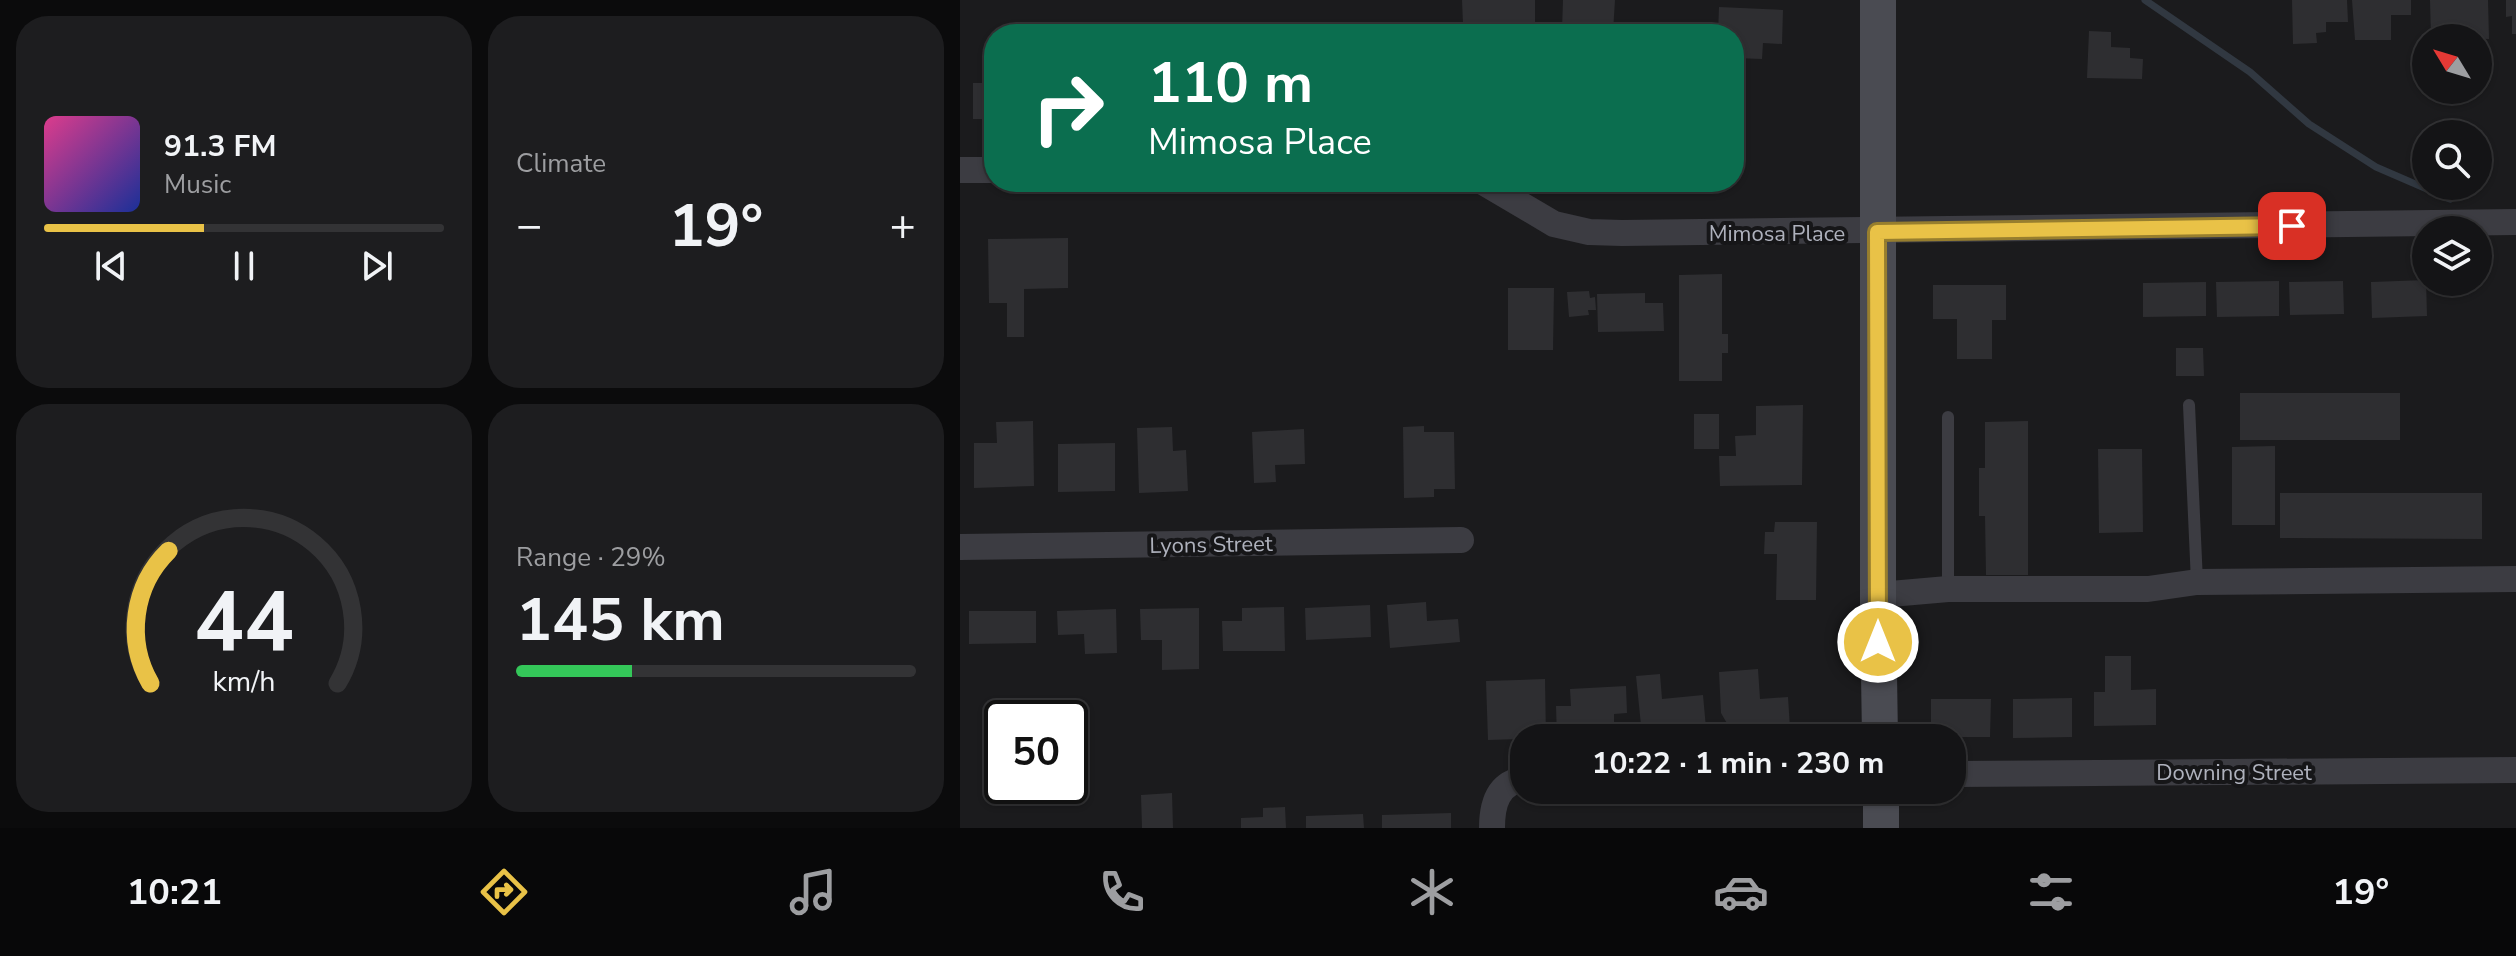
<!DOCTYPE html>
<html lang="en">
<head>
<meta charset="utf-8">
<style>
	body { margin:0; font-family:"Nunito Sans",sans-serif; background:#1d1d1f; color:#f1f3f6; height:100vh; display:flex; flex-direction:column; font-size:30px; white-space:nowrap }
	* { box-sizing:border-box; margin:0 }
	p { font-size:26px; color:#9d9ea1 }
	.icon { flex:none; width:44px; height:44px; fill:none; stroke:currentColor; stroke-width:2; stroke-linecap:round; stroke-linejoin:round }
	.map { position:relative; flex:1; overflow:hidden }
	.panel { display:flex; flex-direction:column; gap:16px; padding:16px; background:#0b0b0c; width:960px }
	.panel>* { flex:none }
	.hud { position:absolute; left:24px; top:24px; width:760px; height:168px; border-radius:32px; box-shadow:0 2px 6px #0004,0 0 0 2px #333335; background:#0b6e4f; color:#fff; overflow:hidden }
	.needle { width:52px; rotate:308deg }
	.tools { position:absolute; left:1452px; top:24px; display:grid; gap:16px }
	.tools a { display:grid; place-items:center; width:80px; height:80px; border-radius:50%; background:#141416; box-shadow:0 2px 6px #0004,0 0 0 2px #333335; font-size:40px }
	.speed { position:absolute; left:24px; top:700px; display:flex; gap:16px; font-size:40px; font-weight:700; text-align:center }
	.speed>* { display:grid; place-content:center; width:104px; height:104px; border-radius:50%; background:#141416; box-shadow:0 2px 6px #0004,0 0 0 2px #333335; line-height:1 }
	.speed .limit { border:4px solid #111; border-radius:12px; background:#fff; color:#111 }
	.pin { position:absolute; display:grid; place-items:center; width:68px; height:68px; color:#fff; margin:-34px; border-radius:16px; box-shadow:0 4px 12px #0006 }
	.me { position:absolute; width:88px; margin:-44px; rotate:0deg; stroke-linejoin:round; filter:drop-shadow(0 0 6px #0008) }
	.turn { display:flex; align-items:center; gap:28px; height:168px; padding:0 32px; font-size:36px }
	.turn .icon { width:104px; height:104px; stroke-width:2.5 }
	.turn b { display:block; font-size:56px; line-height:68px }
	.big { font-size:60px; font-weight:700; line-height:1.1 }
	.panel .tile { flex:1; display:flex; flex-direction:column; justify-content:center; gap:12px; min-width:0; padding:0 28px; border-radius:32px; background:#1d1d1f }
	.panel .dial { align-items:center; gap:0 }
	.dial svg { height:208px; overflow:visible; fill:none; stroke:#333335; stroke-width:7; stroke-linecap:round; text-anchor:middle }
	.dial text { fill:#f1f3f6; stroke:none }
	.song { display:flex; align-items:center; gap:24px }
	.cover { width:96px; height:96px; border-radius:12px; background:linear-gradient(135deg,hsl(330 70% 55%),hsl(230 70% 35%)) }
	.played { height:8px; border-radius:4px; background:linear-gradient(90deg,#e9c247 40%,#333335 40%) }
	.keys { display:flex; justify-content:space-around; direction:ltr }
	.heat { display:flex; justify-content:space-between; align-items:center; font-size:44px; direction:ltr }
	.charge { height:12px; border-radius:6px; background:linear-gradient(90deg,#34c759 29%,#333335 0) }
	.panel .tiles { flex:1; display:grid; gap:16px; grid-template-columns:repeat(2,1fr) }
	.trip { position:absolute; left:550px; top:724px; width:456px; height:80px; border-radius:32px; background:#141416; box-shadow:0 2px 6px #0004,0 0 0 2px #333335; font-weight:700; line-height:80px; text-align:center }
	.tab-bar { display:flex; height:128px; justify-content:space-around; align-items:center; background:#080809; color:#9d9ea1 }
	.tab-bar .icon { width:56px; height:56px }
	.tab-bar .active { color:#e9c247 }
	.tab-bar b { font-size:36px; color:#f1f3f6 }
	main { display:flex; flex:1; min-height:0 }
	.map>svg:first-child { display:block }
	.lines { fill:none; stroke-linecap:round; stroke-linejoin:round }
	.stream { stroke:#313841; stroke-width:7 }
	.building { fill:#2e2e31 }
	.lane { stroke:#3c3c42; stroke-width:12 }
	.street { stroke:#3c3c42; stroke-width:26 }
	.secondary { stroke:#4a4b52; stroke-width:36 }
	.route-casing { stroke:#977e2e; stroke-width:20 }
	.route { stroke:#e9c247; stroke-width:14 }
	.labels { text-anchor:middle; stroke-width:8; stroke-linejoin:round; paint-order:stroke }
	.street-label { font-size:22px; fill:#aeb1bc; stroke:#161618 }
</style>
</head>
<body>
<main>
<section class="panel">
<div class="tiles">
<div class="tile">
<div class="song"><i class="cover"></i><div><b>91.3 FM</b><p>Music</p></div></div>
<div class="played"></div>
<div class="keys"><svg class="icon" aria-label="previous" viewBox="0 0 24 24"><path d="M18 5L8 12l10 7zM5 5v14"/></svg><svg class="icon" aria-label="pause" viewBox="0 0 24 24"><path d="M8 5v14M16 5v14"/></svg><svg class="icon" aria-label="next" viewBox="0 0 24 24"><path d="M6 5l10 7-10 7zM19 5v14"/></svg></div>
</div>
<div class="tile"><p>Climate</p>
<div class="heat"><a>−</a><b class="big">19°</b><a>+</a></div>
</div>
<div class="tile dial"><svg viewBox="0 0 100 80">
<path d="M14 69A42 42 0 1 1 86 69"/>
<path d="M14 69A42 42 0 0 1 21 18" stroke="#e9c247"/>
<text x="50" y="56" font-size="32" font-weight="700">44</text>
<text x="50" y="72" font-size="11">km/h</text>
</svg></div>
<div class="tile"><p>Range · 29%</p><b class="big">145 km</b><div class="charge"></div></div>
</div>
</section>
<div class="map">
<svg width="1556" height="828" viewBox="0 0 1556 828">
	<rect width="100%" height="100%" fill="#1b1b1d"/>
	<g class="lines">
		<path class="stream" d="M1185 0 1290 72 1349 124 1416 167 1490 199"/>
	</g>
	<g class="building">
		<path d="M502 0H575V23L503 24Z"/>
		<path d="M603 0H655L653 32 602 30Z"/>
		<path d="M1332 0H1387L1388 22H1366V32L1356 33 1357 43 1333 44Z"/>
		<path d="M1392 0H1451V15H1431V40H1395Z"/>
		<path d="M1470 0H1528L1529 39 1471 38Z"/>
		<path d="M1546 0H1556V34H1552V16L1546 17Z"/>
		<path d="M759 7 823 10 822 44 803 43 802 59 775 58 774 34H758Z"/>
		<path d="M1129 31 1151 32V47L1170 48V58L1183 59 1182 79 1127 78Z"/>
		<rect x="13" y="83" width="21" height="36"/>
		<rect x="665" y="182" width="46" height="9"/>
		<path d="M108 238V288L64 289V337H47V303H29L28 239Z"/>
		<path d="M762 274V334H768V353H762V381H719V275Z"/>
		<path d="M1466 280 1467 316 1412 318 1411 282Z"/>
		<path d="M1319 281V316L1257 317 1256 282Z"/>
		<path d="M1383 281 1384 314 1330 315 1329 282Z"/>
		<path d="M1246 282V316L1183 317V283Z"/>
		<path d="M973 285H1046V320H1032V359H997V319H973Z"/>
		<path d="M548 288H594L593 350H548Z"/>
		<path d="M629 291 630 298 635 297 636 310H628L629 315 609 317 607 292Z"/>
		<path d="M685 293V303H703L704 331 638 332 637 294Z"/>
		<path d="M1216 348H1243L1244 376H1216Z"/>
		<rect x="1280" y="393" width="160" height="47"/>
		<path d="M843 405 842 485 760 486 759 456H776L775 436 796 435V406Z"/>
		<rect x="734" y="414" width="25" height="35"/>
		<path d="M73 421 74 486 14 488V443H37L36 422Z"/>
		<path d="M1068 421V575H1026L1025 516H1019V468H1025V422Z"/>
		<path d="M464 426V432H494L495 489H474V497L444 498 443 427Z"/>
		<path d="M212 427 213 451 226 450 228 491 179 493 177 428Z"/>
		<path d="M344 429 345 464 315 465 316 482 294 483 292 432Z"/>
		<path d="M155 443V491L98 492V444Z"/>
		<path d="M1315 446V525H1272V447Z"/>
		<path d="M1138 449H1182L1183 532 1139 533Z"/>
		<path d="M1320 493H1522V539L1320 538Z"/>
		<path d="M815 522H857L856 600H816L817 554H804L805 532H814Z"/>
		<path d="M466 602 467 621 498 619 500 642 430 648 427 605Z"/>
		<path d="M410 605 411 637 346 640 345 608Z"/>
		<path d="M324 607 325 651H263L262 621H282V608Z"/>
		<path d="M239 608V669L202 670V640H181L180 609Z"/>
		<path d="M156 609 157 653 125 654 124 634 98 635 97 611Z"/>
		<path d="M9 611H76V643L9 644Z"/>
		<path d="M1145 656H1171V690L1196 689V725L1134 726V692H1145Z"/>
		<path d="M798 669 800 699 828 697 830 728 772 732 761 713 759 672Z"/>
		<path d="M700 674 702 699 743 695 746 728 682 735 676 676Z"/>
		<path d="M585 679 586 738 528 740 526 681Z"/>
		<path d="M666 686 667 713 654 714V738H597L596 706H611L610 689Z"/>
		<path d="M1112 698V737L1053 738V699Z"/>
		<path d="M971 699H1031L1030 737H971Z"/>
		<path d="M212 793 213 828H182L181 795Z"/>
		<path d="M325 807 326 828H281V818L303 817V808Z"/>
		<path d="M491 813V828H422V815Z"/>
		<path d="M403 814 404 828H346V816Z"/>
	</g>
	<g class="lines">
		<g class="lane">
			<path d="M1229 405 1237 582"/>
			<path d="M988 417V589"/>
		</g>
		<g class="street">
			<path d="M0 170H34"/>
			<path d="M523 182 594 224 629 232 662 233 1556 222"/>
			<path d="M0 547 501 540"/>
			<path d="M919 595 988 589H1188L1237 582 1556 579"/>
			<path d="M992 774 1556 770"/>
			<path d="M532 828C532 803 538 783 564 779"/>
		</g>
		<g class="secondary">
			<path d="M918 0V610L920 738"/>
			<path d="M921 828V790"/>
		</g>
	</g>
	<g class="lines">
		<g class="route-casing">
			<path id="route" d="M918 642 917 232 1332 226"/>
		</g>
		<use href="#route" class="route"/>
	</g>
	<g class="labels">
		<g class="street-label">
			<text x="817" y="241">Mimosa Place</text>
			<text transform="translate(251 544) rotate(-1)" y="8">Lyons Street</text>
			<text x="1274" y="780">Downing Street</text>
		</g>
	</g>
</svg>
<div class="tools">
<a><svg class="needle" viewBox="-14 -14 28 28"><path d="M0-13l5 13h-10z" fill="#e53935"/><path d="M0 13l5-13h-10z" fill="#9d9ea1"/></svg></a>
<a><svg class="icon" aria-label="search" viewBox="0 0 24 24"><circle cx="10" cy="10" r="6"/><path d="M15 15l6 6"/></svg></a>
<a><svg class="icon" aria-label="layers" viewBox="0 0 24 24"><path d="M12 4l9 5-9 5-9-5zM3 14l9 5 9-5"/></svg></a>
</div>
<div class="speed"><div class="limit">50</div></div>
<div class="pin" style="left:1332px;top:226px;background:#d93025"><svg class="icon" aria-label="arrive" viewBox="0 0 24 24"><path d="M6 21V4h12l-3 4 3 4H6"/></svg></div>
<svg class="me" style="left:918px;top:642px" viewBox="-20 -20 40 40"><circle r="17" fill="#e9c247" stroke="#fff" stroke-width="3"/><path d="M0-11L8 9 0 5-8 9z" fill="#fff"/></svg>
<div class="trip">10:22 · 1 min · 230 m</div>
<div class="hud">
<div class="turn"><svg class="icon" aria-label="right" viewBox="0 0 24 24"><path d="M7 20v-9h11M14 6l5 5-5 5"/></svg><div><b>110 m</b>Mimosa Place</div></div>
</div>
</div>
</main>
<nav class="tab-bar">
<b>10:21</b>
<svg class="icon active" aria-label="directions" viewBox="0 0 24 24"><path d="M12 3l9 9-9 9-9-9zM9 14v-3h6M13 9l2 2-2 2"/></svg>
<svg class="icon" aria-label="music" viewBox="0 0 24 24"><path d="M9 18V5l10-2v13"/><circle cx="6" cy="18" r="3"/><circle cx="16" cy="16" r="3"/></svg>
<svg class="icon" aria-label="phone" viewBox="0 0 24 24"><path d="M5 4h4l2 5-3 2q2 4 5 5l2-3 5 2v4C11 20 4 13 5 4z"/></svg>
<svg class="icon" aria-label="climate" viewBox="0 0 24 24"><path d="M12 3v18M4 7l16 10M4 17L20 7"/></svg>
<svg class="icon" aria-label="car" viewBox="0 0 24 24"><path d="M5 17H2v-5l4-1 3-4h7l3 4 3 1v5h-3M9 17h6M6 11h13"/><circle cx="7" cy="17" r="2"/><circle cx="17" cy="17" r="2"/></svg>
<svg class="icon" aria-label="filters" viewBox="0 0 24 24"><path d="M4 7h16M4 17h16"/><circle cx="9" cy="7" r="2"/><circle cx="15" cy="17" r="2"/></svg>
<b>19°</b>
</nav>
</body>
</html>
